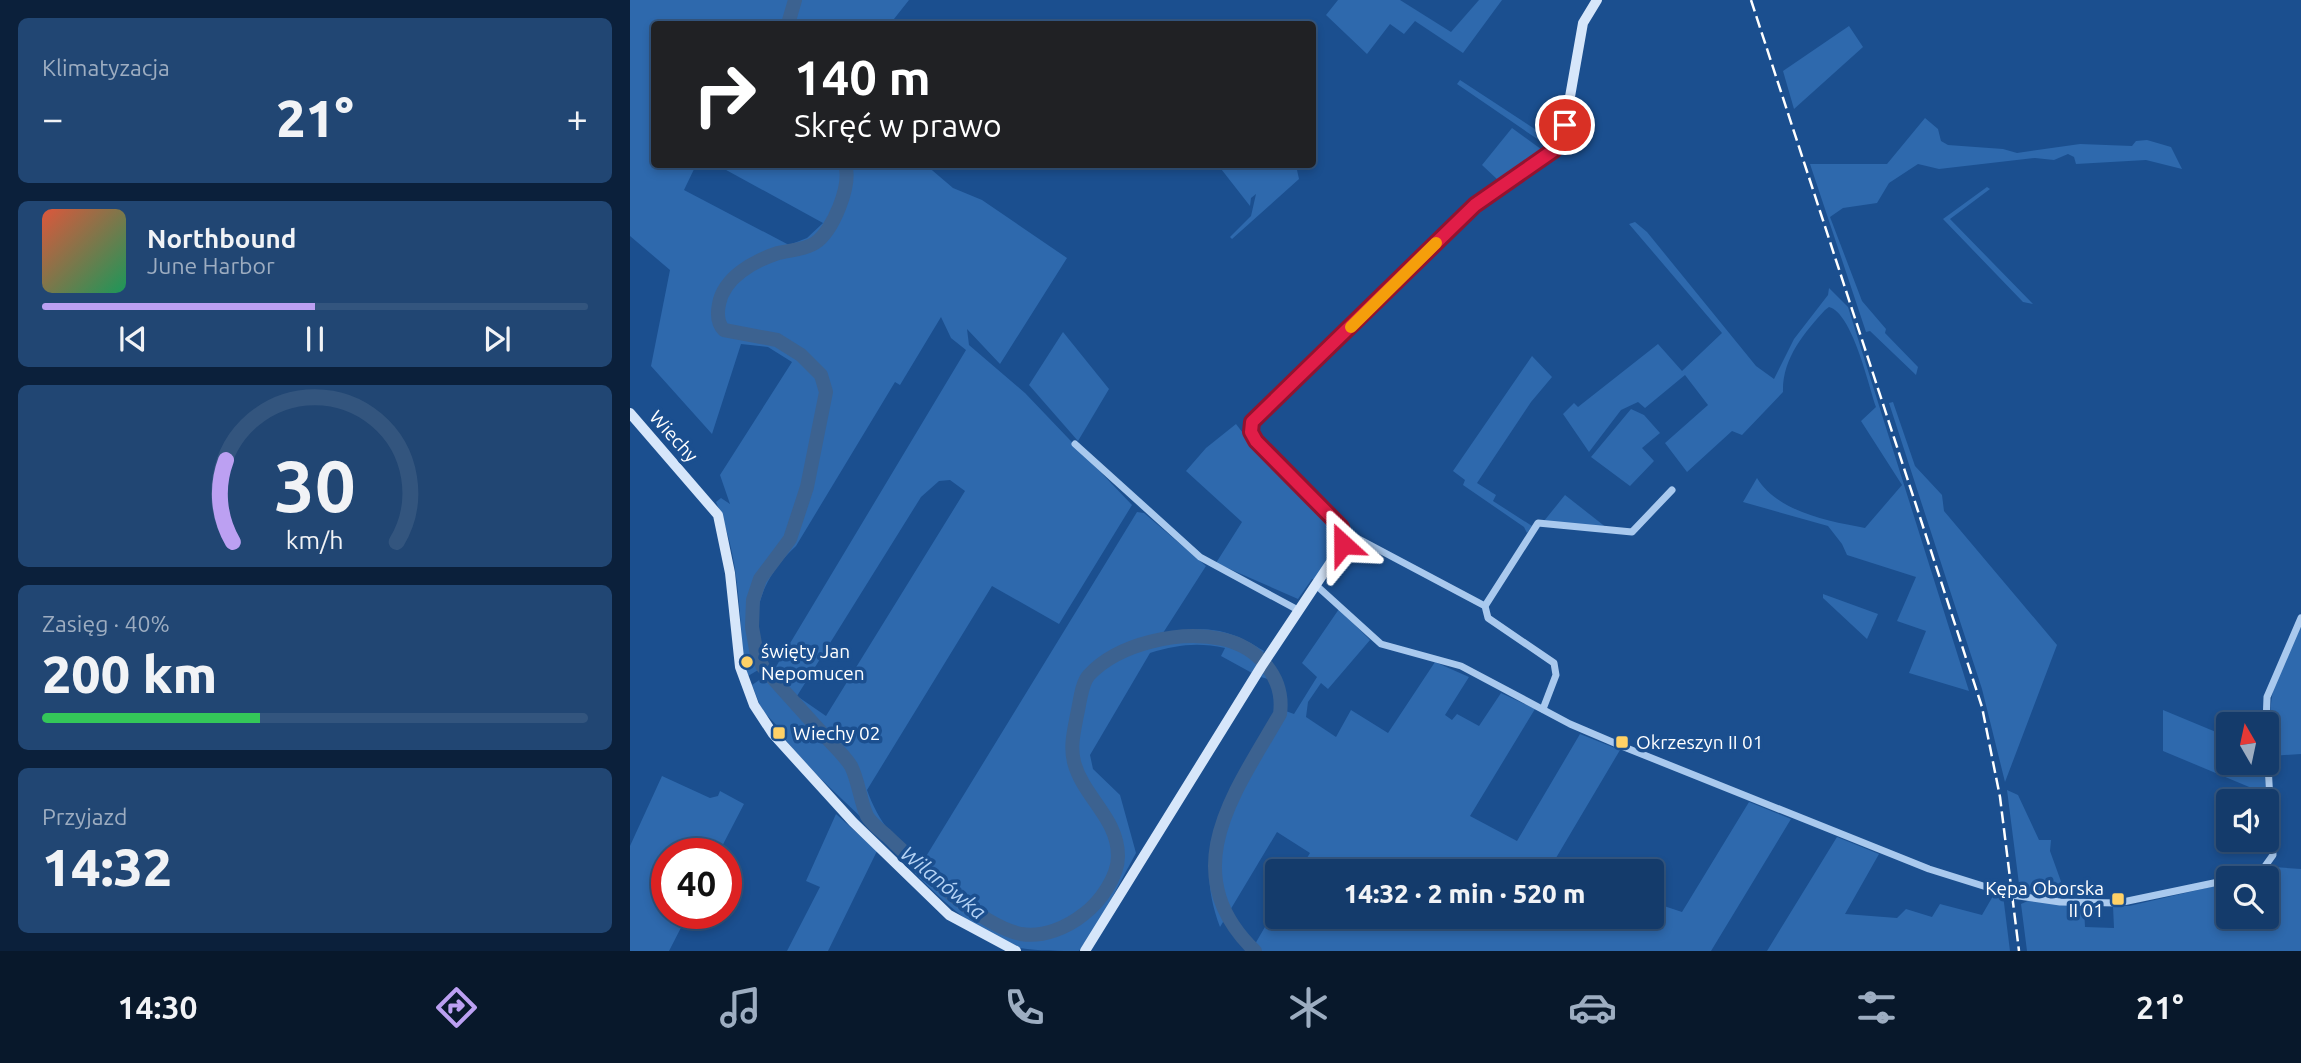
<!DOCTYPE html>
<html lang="pl">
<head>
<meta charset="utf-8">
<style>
	body { margin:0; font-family:Ubuntu,sans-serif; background:#214673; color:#f1f3f6; height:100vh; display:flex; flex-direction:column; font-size:26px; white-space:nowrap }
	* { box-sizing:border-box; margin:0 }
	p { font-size:23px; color:#9dadc1 }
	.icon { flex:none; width:38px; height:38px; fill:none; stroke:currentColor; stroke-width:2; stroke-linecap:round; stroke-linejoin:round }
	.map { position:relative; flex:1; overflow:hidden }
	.panel { display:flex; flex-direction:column; gap:18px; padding:18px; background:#0b203b; width:630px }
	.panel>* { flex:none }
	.banner { position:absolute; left:21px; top:21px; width:665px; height:147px; border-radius:7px; box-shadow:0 4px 10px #0003,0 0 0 2px #33557e; background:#202124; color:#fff; overflow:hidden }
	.needle { width:46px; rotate:351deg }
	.buttons { position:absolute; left:1586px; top:712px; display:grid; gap:14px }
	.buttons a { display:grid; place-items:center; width:63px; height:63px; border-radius:7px; background:#143b6b; box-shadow:0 4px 10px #0003,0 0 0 2px #33557e; font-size:35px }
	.speed { position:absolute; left:21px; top:838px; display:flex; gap:14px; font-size:35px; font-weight:700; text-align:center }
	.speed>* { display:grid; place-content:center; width:91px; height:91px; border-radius:50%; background:#143b6b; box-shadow:0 4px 10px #0003,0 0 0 2px #33557e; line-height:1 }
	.speed .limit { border:10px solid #d22; background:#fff; color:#111 }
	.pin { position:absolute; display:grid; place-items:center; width:60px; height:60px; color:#fff; margin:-30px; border:4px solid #fff; border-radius:50%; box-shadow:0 2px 7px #0007 }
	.me { position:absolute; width:77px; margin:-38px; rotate:336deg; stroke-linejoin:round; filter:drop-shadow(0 0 5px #0008) }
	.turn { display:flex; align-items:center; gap:24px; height:147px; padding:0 28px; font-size:32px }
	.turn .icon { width:91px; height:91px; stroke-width:2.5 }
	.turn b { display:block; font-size:49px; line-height:60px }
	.big { font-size:52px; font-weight:800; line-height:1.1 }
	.panel .widget { flex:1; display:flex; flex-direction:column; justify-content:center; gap:10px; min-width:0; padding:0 24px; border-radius:10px; background:#214673 }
	.panel .dial { align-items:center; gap:0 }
	.dial svg { height:182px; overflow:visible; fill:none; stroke:#33557e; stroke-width:7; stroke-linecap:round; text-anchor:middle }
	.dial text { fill:#f1f3f6; stroke:none }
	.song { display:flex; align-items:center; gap:21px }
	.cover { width:84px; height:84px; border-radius:10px; background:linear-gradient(135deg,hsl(10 70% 55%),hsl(150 70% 35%)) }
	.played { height:7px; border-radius:4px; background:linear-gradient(90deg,#bca0f2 50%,#33557e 50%) }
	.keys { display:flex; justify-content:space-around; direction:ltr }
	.heat { display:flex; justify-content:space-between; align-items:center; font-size:38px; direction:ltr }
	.charge { height:10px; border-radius:5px; background:linear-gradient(90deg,#34c759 40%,#33557e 0) }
	.trip { position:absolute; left:635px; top:859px; width:399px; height:70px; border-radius:7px; background:#143b6b; box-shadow:0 4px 10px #0003,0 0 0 2px #33557e; font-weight:800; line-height:70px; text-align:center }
	.dock { display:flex; height:112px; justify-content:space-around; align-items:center; background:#08182b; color:#9dadc1 }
	.dock .icon { width:49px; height:49px }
	.dock .current { color:#bca0f2 }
	.dock b { font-size:32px; color:#f1f3f6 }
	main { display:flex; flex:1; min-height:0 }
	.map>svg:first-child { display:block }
	.green { fill:#2e69ad; fill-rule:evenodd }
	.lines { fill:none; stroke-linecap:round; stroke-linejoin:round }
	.river { stroke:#3c6290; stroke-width:14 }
	.street { stroke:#a9c9ee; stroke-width:7 }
	.secondary { stroke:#d6e6fa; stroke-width:10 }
	.rail { stroke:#fff; stroke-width:2.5; stroke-dasharray:12 5; stroke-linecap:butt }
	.route-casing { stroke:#92132f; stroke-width:18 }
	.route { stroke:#e11d48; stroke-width:12 }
	.slow { stroke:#f59e0b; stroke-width:12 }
	.poi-dot { fill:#ffd166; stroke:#1b4f8f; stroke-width:2.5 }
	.labels { text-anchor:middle; stroke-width:7; stroke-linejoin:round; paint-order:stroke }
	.street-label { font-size:19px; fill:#fff; stroke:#1b4f8f }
	.poi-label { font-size:19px; fill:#fff; stroke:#1b4f8f; text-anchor:start }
	.water-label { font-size:21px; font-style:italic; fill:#b5d3f5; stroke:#1b4f8f }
</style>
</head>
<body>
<main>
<section class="panel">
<div class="widget"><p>Klimatyzacja</p>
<div class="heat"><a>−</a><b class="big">21°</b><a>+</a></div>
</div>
<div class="widget">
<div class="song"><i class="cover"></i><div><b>Northbound</b><p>June Harbor</p></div></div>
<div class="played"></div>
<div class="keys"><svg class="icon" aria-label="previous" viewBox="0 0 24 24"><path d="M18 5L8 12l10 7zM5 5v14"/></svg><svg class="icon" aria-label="pause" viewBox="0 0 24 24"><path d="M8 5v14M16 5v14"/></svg><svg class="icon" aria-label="next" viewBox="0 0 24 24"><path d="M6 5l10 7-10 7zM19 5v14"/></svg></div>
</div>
<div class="widget dial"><svg viewBox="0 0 100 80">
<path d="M14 69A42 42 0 1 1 86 69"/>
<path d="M14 69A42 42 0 0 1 11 33" stroke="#bca0f2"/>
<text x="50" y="56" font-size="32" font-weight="700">30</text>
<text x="50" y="72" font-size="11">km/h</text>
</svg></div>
<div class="widget"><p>Zasięg · 40%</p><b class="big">200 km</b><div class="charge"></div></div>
<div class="widget"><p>Przyjazd</p><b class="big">14:32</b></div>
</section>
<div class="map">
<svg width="1671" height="951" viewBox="0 0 1671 951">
	<rect width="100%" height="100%" fill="#1b4f8f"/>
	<g class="green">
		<path d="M0 0H279L260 24H24V164L66 165 54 190 159 245 177 238 193 223 87 165H296L323 188 352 200 437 258 370 364 337 329 339 345 395 393 502 505 429 624 362 586 237 790C248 821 266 843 292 863L507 512 514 513 576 566 533 633C577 626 596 627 634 651L622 673 591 656 595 648C567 642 547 645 520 653L460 755 463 769 490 795 506 853 470 920 449 951C430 951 408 951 390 948 326 926 283 869 237 823 207 794 177 768 151 734L152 731 132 710 122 685 144 670 336 350 321 338 311 317 270 385 265 382 166 546C132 577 114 621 138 664L118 676 114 664C109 609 109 553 86 502L91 498 100 504 90 475 162 362 138 347 111 344 82 434 21 366 40 270 0 236ZM320 480 335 491 196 716 167 696 291 497 309 481Z"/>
		<path d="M708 0H770L821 32 849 0H872L833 53 785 21 774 34 760 24 737 54 696 15Z"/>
		<path d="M1219 26 1233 47 1164 109 1153 71Z"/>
		<path d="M830 80 911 133 916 128 926 141 919 147 827 84Z"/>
		<path d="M1295 118 1308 129 1311 141 1318 145 1373 149 1387 153 1450 144 1502 146 1506 141 1517 140 1541 147 1552 169 1516 160 1446 164 1444 157 1438 154 1424 160 1405 158 1309 169 1288 164 1259 183 1247 203 1213 208 1200 217 1232 301 1256 329 1255 333 1288 367 1286 375 1240 331 1236 332 1180 164H1257Z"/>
		<path d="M882 128 915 152 869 181 852 165Z"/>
		<path d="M588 165H661L667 170 669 179 602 239 600 237 621 216 626 194 621 198 620 206Z"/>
		<path d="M1357 187 1360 189 1320 219 1403 304 1393 302 1313 219Z"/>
		<path d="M1005 222 1017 232 1126 366 1144 379 1164 339 1198 295 1199 288 1218 307 1339 691 1279 673 1296 631 1267 621 1286 577 1217 555 1212 544 1198 526 1113 502 1127 478C1148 512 1198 521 1235 528L1272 485 1231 421 1246 407C1238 383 1222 313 1199 307L1195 310C1174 333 1152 359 1153 392L1112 435 1102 431 1057 472 1035 443 1078 405 1055 375 1015 408 1008 402 991 410 959 452 933 414 944 403 948 407 1028 344 1052 371 1092 333 999 224Z"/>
		<path d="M433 332 479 389 448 441 399 385Z"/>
		<path d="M902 356 922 377 901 402 847 483 866 495 863 501 902 526 897 533 894 527 833 485 835 480 823 471Z"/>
		<path d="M1263 402 1285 466 1312 495 1314 511 1427 645 1375 782 1352 689 1259 403Z"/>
		<path d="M1001 409 1014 415 1030 433 1012 448 1024 461 1000 486 961 457Z"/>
		<path d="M606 424 626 450 705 530 706 544 686 580 682 579 668 599 586 563 612 522 556 471 576 448Z"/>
		<path d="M935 495 977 528 914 521Z"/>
		<path d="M1193 594 1248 614 1237 639 1193 598Z"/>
		<path d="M709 609 740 640 698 689 691 683 678 702 676 717 706 737 721 710 758 733 805 662 839 677 815 715 822 720 827 714 849 726 871 693 905 709 840 816 887 841 950 734 990 750 923 863 947 871H669L680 853 647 832 590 927C556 837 609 791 644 713 647 701 646 692 641 680L631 677 641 660C650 675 658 693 653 710L664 714 687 677 672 663Z"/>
		<path d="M1671 626V754L1641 756C1638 693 1641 681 1671 626Z"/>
		<path d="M1533 710 1598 737V763H1634L1636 794 1533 751Z"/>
		<path d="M32 776 80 798 88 796 90 791 114 804 88 854H37V914H58L39 951H0V846Z"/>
		<path d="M1377 790 1388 795 1409 840H1421L1420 851 1433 887 1428 898 1390 892Z"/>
		<path d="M1119 802 1161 819 1081 951H621L647 906 648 917H1022V892L1031 905 1052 912Z"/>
		<path d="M206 814 247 851 198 951H157L190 887 176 881Z"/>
		<path d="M1207 837 1249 854 1215 914 1267 918 1276 909 1302 917 1310 904 1352 915 1363 896 1373 895 1380 951H1137Z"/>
		<path d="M1644 867 1671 869V951H1397L1391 904 1400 900 1454 907 1455 927 1484 928 1483 906H1499L1598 883V917H1636V878H1614Z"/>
	</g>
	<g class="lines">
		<g class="river">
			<path d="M158 24 165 0"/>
			<path d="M215 164C222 185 203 231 185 243 174 250 160 250 148 253 124 261 94 277 89 304 87 314 87 323 94 330L147 340 171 355 191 375 196 392 177 487 160 539 130 579 123 600 122 627 127 655 133 667C153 690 173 712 193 734 202 744 214 755 221 766 229 782 230 801 237 816 241 823 250 830 256 835 288 865 348 925 391 934 413 938 438 927 454 914 470 902 488 877 488 856 488 818 453 797 444 762 440 746 444 731 447 715 450 703 451 684 459 675 489 643 550 630 592 639 628 647 655 677 650 714 605 792 543 872 625 951"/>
		</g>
		<g class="street">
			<path d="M445 444 570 557 668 610"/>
			<path d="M714 537H725L855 606 858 618 924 663 926 675 913 709"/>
			<path d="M687 586 751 644 831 666 940 724 994 747 1299 869 1382 895 1430 902 1488 903 1598 880"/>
			<path d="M855 606 908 523 1002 532 1042 490"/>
			<path d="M1636 724 1637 697 1671 618"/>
			<path d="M1605 878 1633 869 1643 855 1636 729"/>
		</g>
		<g class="secondary">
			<path d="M0 413 88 515 100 573 110 667 124 705 143 734 223 822 319 915 386 951"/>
			<path d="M455 951 631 667 713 544 711 527 626 441 621 432 622 422 845 205 924 150 935 125 953 23 967 0"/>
		</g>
		<path class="rail" d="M1121 0 1352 707 1370 797 1389 951"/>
	</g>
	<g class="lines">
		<g class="route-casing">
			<path id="route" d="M713 544 714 537 711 527 626 441 621 432 622 422 845 205 924 150 935 125"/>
		</g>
		<use href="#route" class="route"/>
		<path class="slow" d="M721 327 806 243"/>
	</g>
	<g class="poi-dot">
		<circle cx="117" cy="662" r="7"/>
		<rect x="142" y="726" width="14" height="14" rx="3.5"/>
		<rect x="985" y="735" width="14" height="14" rx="3.5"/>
		<rect x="1481" y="892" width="14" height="14" rx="3.5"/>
	</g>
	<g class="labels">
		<g class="street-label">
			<text transform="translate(44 436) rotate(48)" y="7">Wiechy</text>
		</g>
		<g class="poi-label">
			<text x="131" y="658">święty Jan<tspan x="131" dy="22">Nepomucen</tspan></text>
			<text x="163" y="740">Wiechy 02</text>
			<text x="1006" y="749">Okrzeszyn II 01</text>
			<text x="1474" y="895" text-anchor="end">Kępa Oborska<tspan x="1474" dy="22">II 01</tspan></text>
		</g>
		<g class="water-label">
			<text transform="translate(313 883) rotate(39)" y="7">Wilanówka</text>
		</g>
	</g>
</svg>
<div class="buttons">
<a><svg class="needle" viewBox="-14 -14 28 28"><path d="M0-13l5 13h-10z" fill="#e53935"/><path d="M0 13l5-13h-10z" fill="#9dadc1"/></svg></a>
<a><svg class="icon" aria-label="sound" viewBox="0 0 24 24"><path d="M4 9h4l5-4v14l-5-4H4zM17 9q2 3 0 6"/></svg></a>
<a><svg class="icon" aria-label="search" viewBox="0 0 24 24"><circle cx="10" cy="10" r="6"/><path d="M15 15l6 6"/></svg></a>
</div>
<div class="speed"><div class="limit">40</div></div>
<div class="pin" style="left:935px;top:125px;background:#d93025"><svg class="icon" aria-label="arrive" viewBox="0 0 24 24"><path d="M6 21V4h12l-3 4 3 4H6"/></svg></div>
<svg class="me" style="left:713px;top:544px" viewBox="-20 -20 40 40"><path d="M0-17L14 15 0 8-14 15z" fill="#e11d48" stroke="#fff" stroke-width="4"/></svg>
<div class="trip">14:32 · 2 min · 520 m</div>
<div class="banner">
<div class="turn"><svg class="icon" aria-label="right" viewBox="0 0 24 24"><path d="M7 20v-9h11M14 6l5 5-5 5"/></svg><div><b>140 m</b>Skręć w prawo</div></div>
</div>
</div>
</main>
<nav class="dock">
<b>14:30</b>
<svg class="icon current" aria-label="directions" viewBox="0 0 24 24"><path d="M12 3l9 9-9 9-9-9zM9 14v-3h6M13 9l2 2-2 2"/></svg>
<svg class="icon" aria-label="music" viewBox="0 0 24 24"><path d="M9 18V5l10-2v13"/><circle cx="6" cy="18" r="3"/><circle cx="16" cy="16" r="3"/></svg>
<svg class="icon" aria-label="phone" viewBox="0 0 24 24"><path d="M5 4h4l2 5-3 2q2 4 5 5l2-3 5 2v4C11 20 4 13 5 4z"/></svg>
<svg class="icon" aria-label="climate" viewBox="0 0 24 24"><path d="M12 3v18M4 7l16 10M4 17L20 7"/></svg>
<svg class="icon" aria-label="car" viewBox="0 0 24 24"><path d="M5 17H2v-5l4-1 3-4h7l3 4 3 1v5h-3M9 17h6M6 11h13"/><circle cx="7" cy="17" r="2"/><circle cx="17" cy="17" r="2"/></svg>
<svg class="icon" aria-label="filters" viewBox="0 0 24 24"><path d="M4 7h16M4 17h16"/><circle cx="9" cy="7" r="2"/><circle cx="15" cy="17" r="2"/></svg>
<b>21°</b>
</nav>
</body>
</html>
